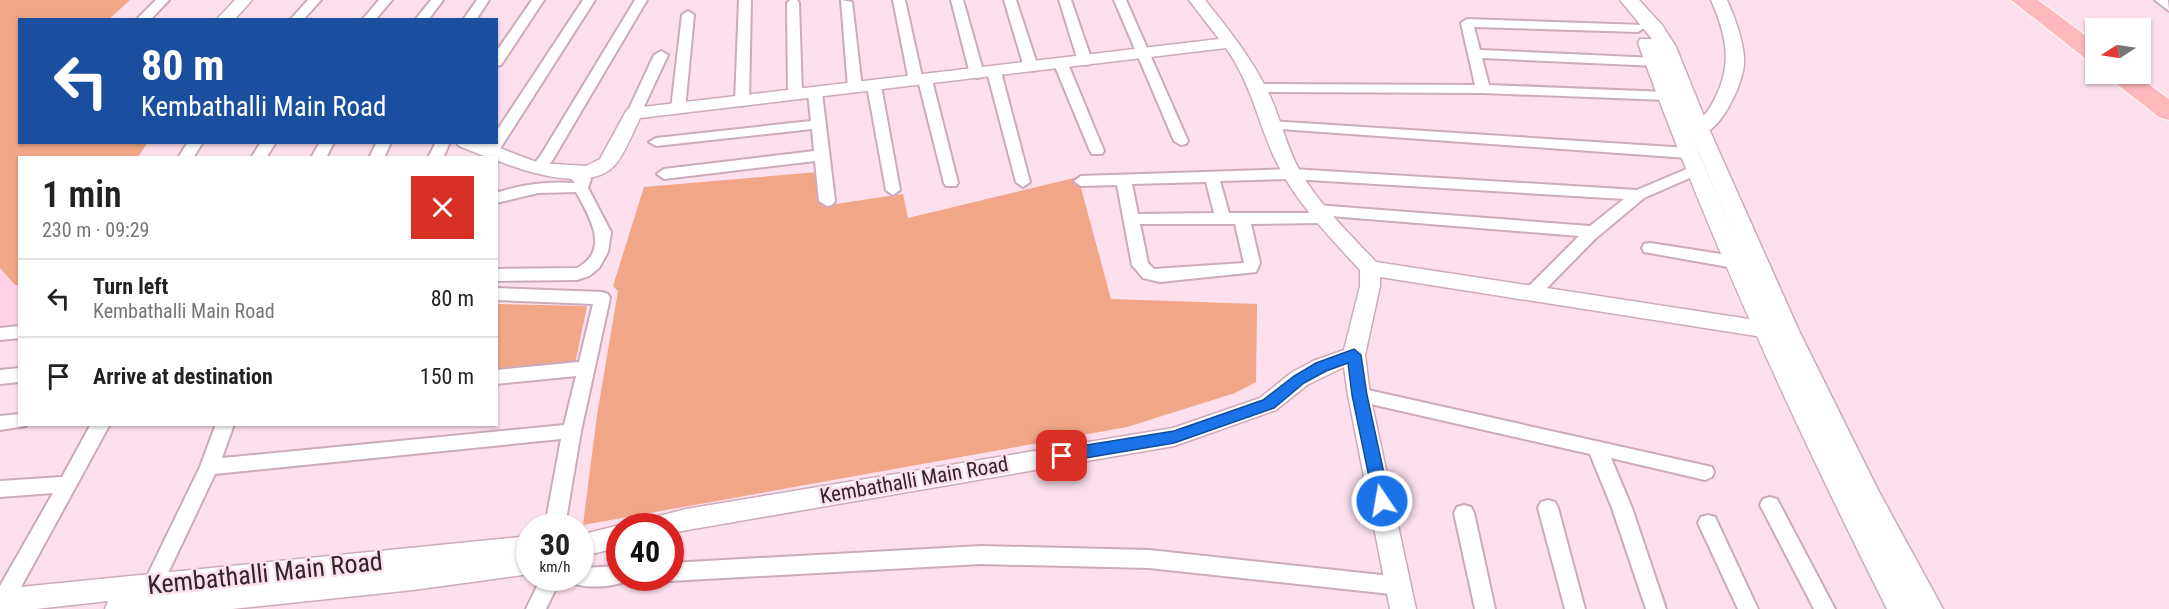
<!DOCTYPE html>
<html lang="en">
<head>
<meta charset="utf-8">
<style>
  body { margin:0; font-family:"Roboto Condensed",sans-serif; background:#f2f2f2; color:#222; height:100vh; display:flex; flex-direction:column; font-size:22px; white-space:nowrap }
  * { box-sizing:border-box; margin:0 }
  p { font-size:20px; color:#767676 }
  .icon { flex:none; width:33px; height:33px; fill:none; stroke:currentColor; stroke-width:2; stroke-linecap:round; stroke-linejoin:round }
  .map { position:relative; flex:1; overflow:hidden }
  .details { position:absolute; left:18px; top:156px; width:480px; height:270px; display:flex; flex-direction:column; background:#fff; border-radius:0px; box-shadow:0 2px 4px #0004 }
  .details>* { flex:none }
  .top-card { position:absolute; left:18px; top:18px; width:480px; height:126px; border-radius:0px; box-shadow:0 2px 4px #0004; background:#1a4fa0; color:#fff; overflow:hidden }
  .needle { width:39px; rotate:258deg }
  .tools { position:absolute; left:2085px; top:18px; display:grid; gap:12px }
  .tools a { display:grid; place-items:center; width:66px; height:66px; border-radius:0px; background:#fff; box-shadow:0 2px 4px #0004; font-size:30px }
  .speed { position:absolute; left:516px; top:513px; display:flex; gap:12px; font-size:30px; font-weight:700; text-align:center }
  .speed>* { display:grid; place-content:center; width:78px; height:78px; border-radius:50%; background:#fff; box-shadow:0 2px 4px #0004; line-height:1 }
  .speed small { font-size:15px; font-weight:400 }
  .speed .limit { border:9px solid #d22; background:#fff; color:#111 }
  .pin { position:absolute; display:grid; place-items:center; width:51px; height:51px; color:#fff; margin:-26px; border-radius:12px; box-shadow:0 3px 9px #0006 }
  .me { position:absolute; width:66px; margin:-33px; rotate:348deg; stroke-linejoin:round; filter:drop-shadow(0 0 4px #0008) }
  .turn { display:flex; align-items:center; gap:21px; height:126px; padding:0 24px; font-size:27px }
  .turn .icon { width:78px; height:78px; stroke-width:2.5 }
  .turn b { display:block; font-size:42px; line-height:51px }
  .round { display:grid; place-items:center; flex:none; width:63px; height:63px; border-radius:0px; background:#f2f2f2 }
  .headline { display:flex; align-items:center; justify-content:space-between; height:102px; padding:0 24px }
  h1 { font-size:36px; font-weight:600; line-height:45px }
  ul { padding:0; list-style:none }
  li { display:flex; align-items:center; gap:18px; height:78px; padding:0 24px; border-top:2px solid #e0e0e0 }
  li div { flex:1 }
  li b { display:block; font-size:22px }
  li em { font-style:normal }
  .map>svg:first-child { display:block }
  .built { fill:#fed1e7 }
  .green { fill:#f1a687 }
  .lines { fill:none; stroke-linecap:round; stroke-linejoin:round }
  .minor-casing { stroke:#cdaabb; stroke-width:4 }
  .tertiary-casing { stroke:#cdaabb; stroke-width:3 }
  .secondary-casing { stroke:#cdaabb; stroke-width:3 }
  .motorway-casing { stroke:#fff; stroke-width:2 }
  .minor { fill:#fff; fill-rule:evenodd }
  .tertiary { fill:#fff; fill-rule:evenodd }
  .secondary { fill:#fff; fill-rule:evenodd }
  .motorway { fill:#ffb9bd; fill-rule:evenodd }
  .route { fill:#1a73e8; stroke:#114b97; stroke-width:1.5 }
  .labels { text-anchor:middle; stroke-width:5; stroke-linejoin:round; paint-order:stroke }
  .street-label { font-size:21px; fill:#33252c; stroke:#fddfed }
  .near-street-label { font-size:26px; fill:#33252c; stroke:#fddfed }
</style>
</head>
<body>
<div class="map">
<svg width="2169" height="609" viewBox="0 0 2169 609">
  <rect width="100%" height="100%" fill="#fddfed"/>
  <polygon class="built" points="0,268 15,284 20,285 19,325 0,326"/>
  <g class="green">
    <polygon points="0,0 130,0 109,19 20,20 20,142 147,143 138,157 20,158 19,285 15,285 0,268"/>
    <polygon points="818,172 822,206 903,194 908,218 1078,177 1111,299 1257,304 1256,382 1235,393 1127,427 583,525 597,415 618,291 613,286 644,187"/>
    <polygon points="497,304 587,306 575,364 497,372"/>
  </g>
  <g class="lines">
    <defs>
      <g id="minor">
        <polygon points="156,0 169,0 150,20 136,20"/>
        <polygon points="308,0 321,0 303,20 290,20"/>
        <polygon points="379,0 392,0 375,20 362,20"/>
        <polygon points="431,0 443,0 428,20 415,20"/>
        <polygon points="477,0 489,0 476,20 463,20"/>
        <polygon points="532,0 544,0 501,65 496,66 496,52"/>
        <polygon points="583,0 595,0 496,155 486,155 484,152 490,142 496,142 496,132"/>
        <polygon points="635,0 647,0 552,161 542,172 532,172 530,169 541,155"/>
        <polygon points="739,0 751,0 749,102 742,106 735,102"/>
        <polygon points="790,0 797,0 799,3 802,95 795,99 788,95 787,3"/>
        <polygon points="841,0 852,2 862,88 855,92 848,88"/>
        <polygon points="893,0 905,0 922,77 930,77 932,80 958,183 956,186 946,186 944,183 919,84 911,84 909,81"/>
        <polygon points="951,0 963,0 984,74 982,77 977,78 970,74"/>
        <polygon points="1004,0 1016,0 1038,67 1036,70 1031,71 1024,67"/>
        <polygon points="1059,0 1071,0 1092,61 1090,64 1085,65 1078,61"/>
        <polygon points="1114,0 1126,0 1188,141 1186,144 1181,145 1174,141"/>
        <polygon points="2155,0 2168,0 2169,11"/>
        <polygon points="688,11 694,15 685,109 678,113 671,109 682,15"/>
        <polygon points="1467,19 1643,25 1644,28 1638,32 1474,27 1480,50 1657,58 1664,62 1657,66 1482,58 1489,85 1667,92 1674,96 1667,100 1483,93 1258,92 1251,88 1258,84 1475,85 1461,23"/>
        <polygon points="661,51 668,55 641,113 634,117 629,116 627,113 654,55"/>
        <polygon points="1061,60 1068,64 1104,151 1102,154 1092,154 1090,151 1054,64"/>
        <polygon points="994,68 1001,72 1030,182 1023,187 1016,182 987,72"/>
        <polygon points="874,82 881,86 900,190 893,195 886,190 867,86"/>
        <polygon points="815,89 822,93 835,201 832,205 827,206 819,201 815,161 664,179 657,174 664,169 814,151 812,129 656,146 649,142 656,138 811,121 808,93"/>
        <polygon points="1270,121 1688,148 1695,153 1688,158 1265,128 1263,125 1265,122"/>
        <polygon points="188,142 203,142 193,158 178,158"/>
        <polygon points="261,142 276,142 266,158 251,158"/>
        <polygon points="320,142 334,142 326,158 311,158"/>
        <polygon points="377,142 391,142 384,158 369,158"/>
        <polygon points="436,142 450,142 443,158 428,158"/>
        <path d="M1696 165 1703 170 1701 173 1644 198 1595 239 1538 297H1526L1524 293 1526 289 1579 236 1330 216 1328 222 1323 223 1251 224 1260 263 1256 272 1160 282 1143 278 1132 265 1117 185 1081 186 1074 181 1081 176 1292 169 1637 190ZM1292 179 1624 199 1590 226 1316 205 1311 206 1308 210 1310 213H1229L1220 181ZM1206 182 1214 213 1138 214 1132 184ZM1140 224H1235L1244 263 1154 269 1148 263Z"/>
        <path d="M573 168 589 176 591 179 588 188 611 232 608 252 599 268 589 276 577 280 496 281V269L577 268C611 250 589 216 576 192L538 193 496 203V193C522 184 548 181 575 183L566 173Z"/>
        <polygon points="1650,243 1734,256 1740,258 1742,262 1740,266 1734,268 1644,252 1642,248 1644,244"/>
        <polygon points="496,288 602,292 608,294 610,298 581,431 565,526 545,526 561,439 215,474 151,609 131,609 200,467 216,424 234,424 222,458 564,425 576,376 496,384 496,370 579,362 593,304 496,300"/>
        <polygon points="20,326 20,338 0,340 0,328"/>
        <polygon points="20,368 20,382 0,384 0,370"/>
        <polygon points="1359,388 1712,467 1714,472 1712,477 1705,480 1611,458 1632,508 1666,609 1646,609 1612,508 1590,454 1353,400 1350,395 1353,390"/>
        <polygon points="20,414 20,424 26,426 0,430 0,416"/>
        <polygon points="91,424 110,424 9,609 0,609 0,586 53,493 0,497 0,481 62,477"/>
        <polygon points="1770,497 1777,499 1835,609 1814,609 1760,505 1763,499"/>
        <polygon points="1548,500 1555,502 1558,508 1585,609 1565,609 1538,508 1541,502"/>
        <polygon points="1464,505 1471,507 1474,513 1495,609 1475,609 1454,513 1457,507"/>
        <polygon points="1708,515 1715,517 1758,609 1738,609 1698,523 1701,517"/>
        <polygon points="981,546 1149,550 1400,577 1407,580 1410,586 1407,592 1400,595 1149,568 981,564 670,581 663,578 670,578 670,563"/>
        <path d="M620 566V578H629L627 581C613 587 587 589 573 583L570 578H580V568Z"/>
        <polygon points="541,578 561,578 546,609 526,609"/>
      </g>
      <g id="tertiary">
        <polygon points="235,0 252,0 234,20 216,20"/>
        <path d="M1189 0H1205C1229 30 1253 60 1269 94 1281 119 1286 147 1300 171 1319 205 1349 233 1376 262L1782 324 1790 326 1793 332 1790 338 1782 340 1380 277V286L1365 355 1370 395 1416 609H1390L1348 395 1344 367 1307 385 1276 410 1174 446 670 533V526H644L647 519 686 509 1173 428 1260 398 1291 373 1313 361 1344 350 1360 286V270C1329 236 1296 203 1276 161 1257 121 1253 87 1226 48L640 118C634 130 623 158 613 167 587 192 526 172 496 160V158H489L459 146 456 142H484L539 163 586 166 600 159 625 113 628 109 634 108 1219 39Z"/>
        <path d="M1711 0H1727C1735 18 1743 39 1744 58 1746 78 1725 122 1707 132 1698 137 1684 134 1675 132L1672 128 1675 124 1695 123C1706 116 1712 105 1717 94 1733 60 1725 33 1711 0Z"/>
        <polygon points="620,525 623,526 620,526 620,547 580,557 580,535"/>
        <polygon points="530,536 530,574 413,590 232,609 105,609 108,601 36,609 0,609 0,589"/>
      </g>
      <path id="secondary" d="M1620 0H1639L1662 25 1676 47 1709 129 1800 333 1878 490 1943 609H1887C1794 424 1708 237 1638 43L1640 39H1652ZM1694 142 1735 237 1699 153Z"/>
      <g id="motorway">
        <polygon points="2011,0 2038,0 2096,43 2096,62 2087,60"/>
        <polygon points="2106,74 2135,74 2169,99 2169,120 2160,118 2110,79"/>
      </g>
    </defs>
    <use href="#minor" class="minor-casing"/>
    <use href="#tertiary" class="tertiary-casing"/>
    <use href="#secondary" class="secondary-casing"/>
    <use href="#motorway" class="motorway-casing"/>
    <use href="#minor" class="minor"/>
    <use href="#tertiary" class="tertiary"/>
    <use href="#secondary" class="secondary"/>
    <use href="#motorway" class="motorway"/>
  </g>
  <polygon class="route" points="1354,349 1361,355 1367,395 1390,501 1387,506 1382,508 1376,506 1374,501 1352,395 1348,363 1326,371 1304,383 1274,408 1174,443 1062,462 1057,460 1055,456 1057,451 1062,449 1174,431 1263,400 1294,376 1316,363"/>
  <g class="labels">
    <g class="street-label">
      <text transform="translate(914 480) rotate(-10)" y="7">Kembathalli Main Road</text>
    </g>
    <g class="near-street-label">
      <text transform="translate(265 573) rotate(-6)" y="9">Kembathalli Main Road</text>
    </g>
  </g>
</svg>
<div class="tools">
<a><svg class="needle" viewBox="-14 -14 28 28"><path d="M0-13l5 13h-10z" fill="#e53935"/><path d="M0 13l5-13h-10z" fill="#767676"/></svg></a>
</div>
<div class="speed"><div>30<small>km/h</small></div><div class="limit">40</div></div>
<div class="pin" style="left:1062px;top:456px;background:#d93025"><svg class="icon" aria-label="arrive" viewBox="0 0 24 24"><path d="M6 21V4h12l-3 4 3 4H6"/></svg></div>
<svg class="me" style="left:1382px;top:501px" viewBox="-20 -20 40 40"><circle r="17" fill="#1a73e8" stroke="#fff" stroke-width="3"/><path d="M0-11L8 9 0 5-8 9z" fill="#fff"/></svg>
<div class="top-card">
<div class="turn"><svg class="icon" aria-label="left" viewBox="0 0 24 24"><path d="M17 20v-9H6M10 6l-5 5 5 5"/></svg><div><b>80 m</b>Kembathalli Main Road</div></div>
</div>
<section class="details">
<div class="headline"><div><h1>1 min</h1><p>230 m · 09:29</p></div><a class="round" style="background:#d93025;color:#fff"><svg class="icon" aria-label="close" viewBox="0 0 24 24"><path d="M6 6l12 12M18 6L6 18"/></svg></a></div>
<ul>
<li><svg class="icon" aria-label="left" viewBox="0 0 24 24"><path d="M17 20v-9H6M10 6l-5 5 5 5"/></svg><div><b>Turn left</b><p>Kembathalli Main Road</p></div><em>80 m</em></li>
<li><svg class="icon" aria-label="arrive" viewBox="0 0 24 24"><path d="M6 21V4h12l-3 4 3 4H6"/></svg><div><b>Arrive at destination</b></div><em>150 m</em></li>
</ul>
</section>
</div>
</body>
</html>
